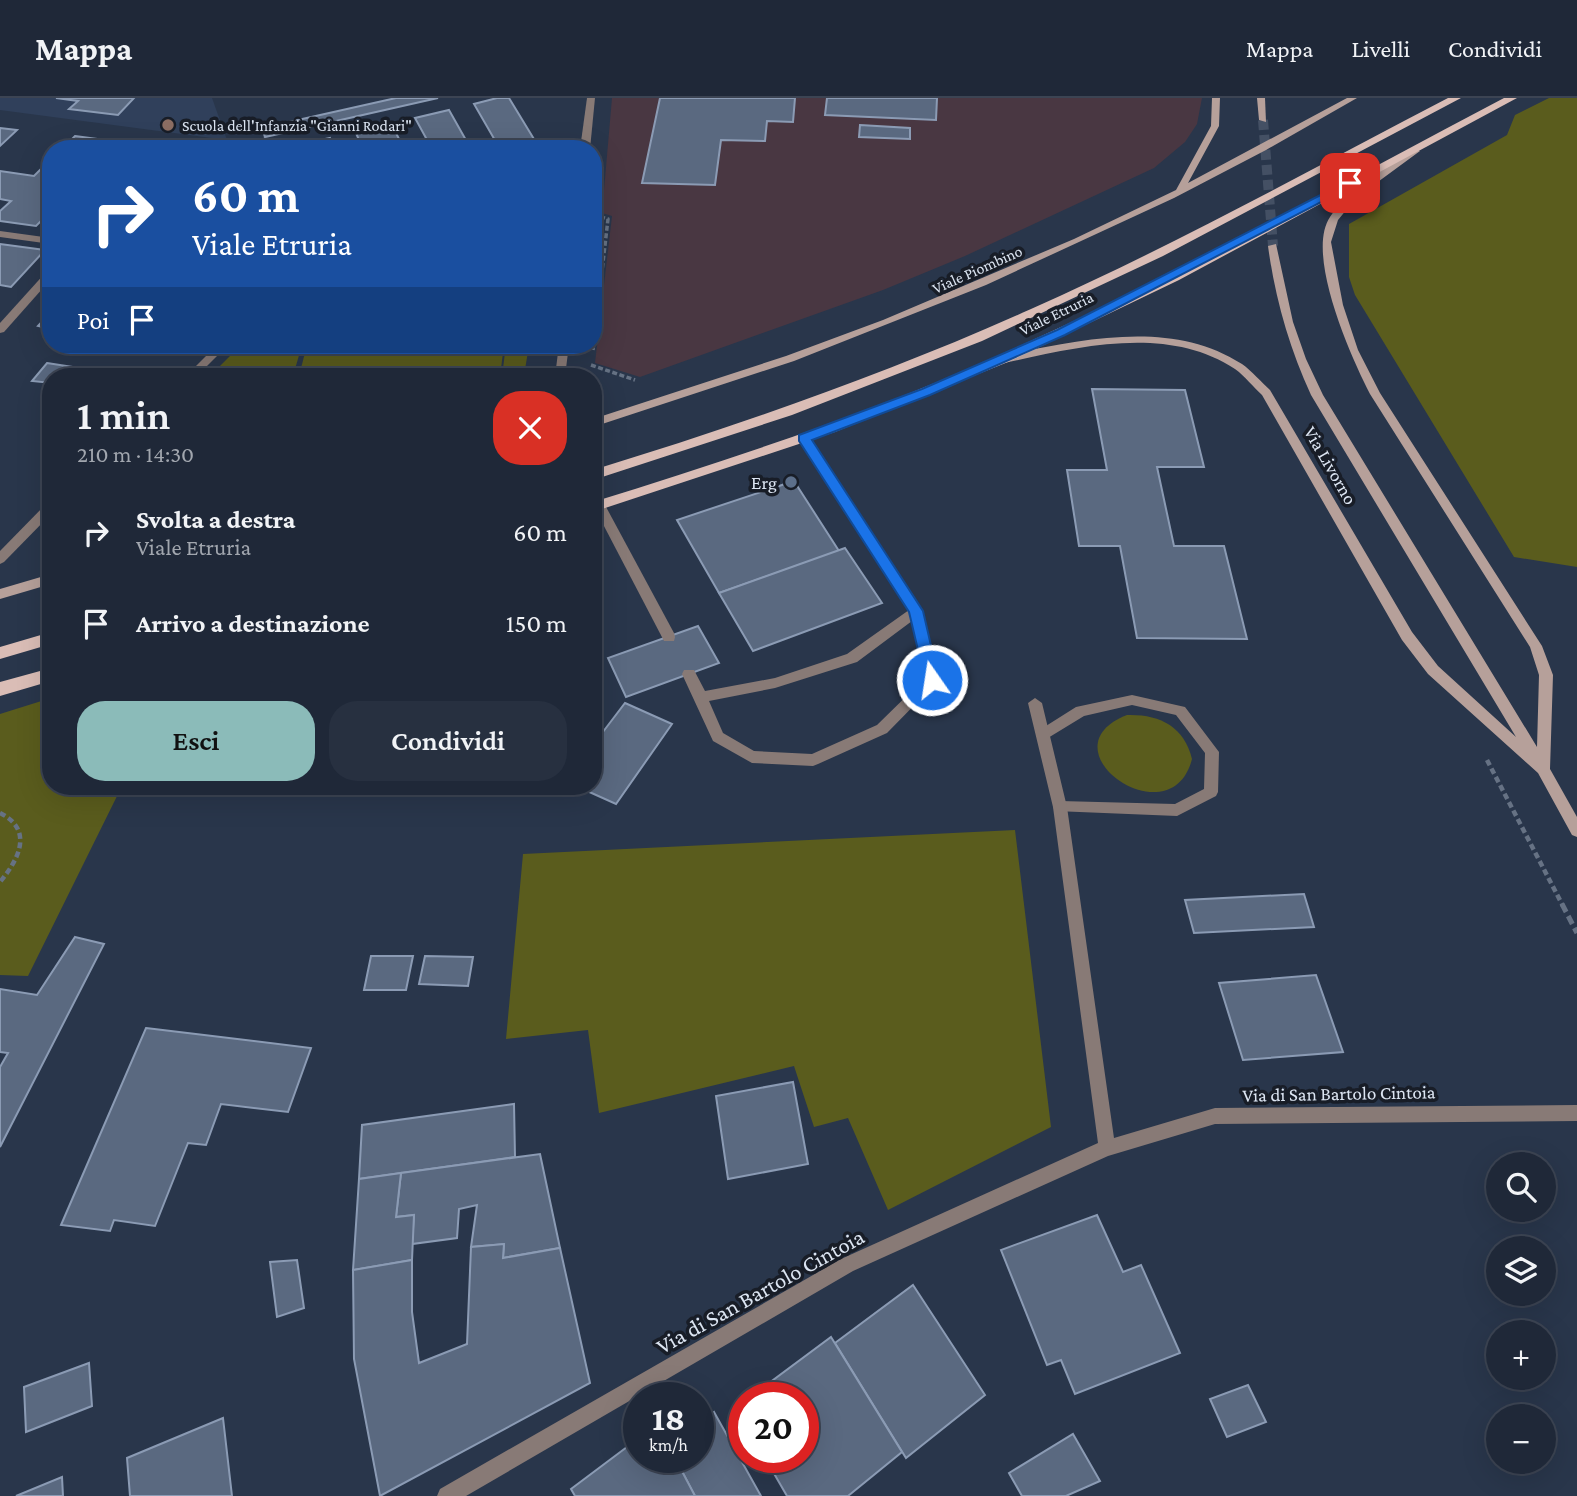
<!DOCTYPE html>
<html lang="it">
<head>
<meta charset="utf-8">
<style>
  body { margin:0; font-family:"Crimson Pro",serif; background:#273040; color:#f1f3f6; height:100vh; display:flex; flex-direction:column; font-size:26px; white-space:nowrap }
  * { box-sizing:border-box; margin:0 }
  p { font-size:23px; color:#a1a6ae }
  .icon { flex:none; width:38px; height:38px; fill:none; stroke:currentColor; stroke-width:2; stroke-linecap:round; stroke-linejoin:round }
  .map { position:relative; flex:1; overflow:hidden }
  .drawer { position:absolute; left:42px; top:270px; width:560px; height:427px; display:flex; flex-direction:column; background:#1f2838; border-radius:28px; box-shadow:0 7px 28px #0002,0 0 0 2px #3c4453 }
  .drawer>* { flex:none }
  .banner { position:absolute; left:42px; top:42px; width:560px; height:214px; border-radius:28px; box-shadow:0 7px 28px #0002,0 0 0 2px #3c4453; background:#1a4fa0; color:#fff; overflow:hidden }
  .fabs { position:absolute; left:1486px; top:1054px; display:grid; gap:14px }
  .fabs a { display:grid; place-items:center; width:70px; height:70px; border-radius:50%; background:#1f2838; box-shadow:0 7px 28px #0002,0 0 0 2px #3c4453; font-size:35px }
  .speed { position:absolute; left:623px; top:1284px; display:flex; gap:14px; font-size:35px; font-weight:700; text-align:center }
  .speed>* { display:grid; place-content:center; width:91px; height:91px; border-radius:50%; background:#1f2838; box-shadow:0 7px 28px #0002,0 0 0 2px #3c4453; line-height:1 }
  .speed small { font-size:18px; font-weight:400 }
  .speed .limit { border:10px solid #d22; background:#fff; color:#111 }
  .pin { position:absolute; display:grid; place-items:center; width:60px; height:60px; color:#fff; margin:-30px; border-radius:14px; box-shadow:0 4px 10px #0006 }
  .me { position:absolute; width:77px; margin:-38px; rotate:347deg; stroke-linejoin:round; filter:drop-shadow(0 0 5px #0008) }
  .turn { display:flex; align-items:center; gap:24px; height:147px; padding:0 35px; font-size:32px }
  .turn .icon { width:91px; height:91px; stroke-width:2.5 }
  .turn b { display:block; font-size:49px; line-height:60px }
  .then { display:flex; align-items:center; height:66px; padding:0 35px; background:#0003; gap:14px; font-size:26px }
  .round { display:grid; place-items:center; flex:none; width:74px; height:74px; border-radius:28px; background:#273040 }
  .headline { display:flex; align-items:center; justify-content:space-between; height:119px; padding:0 35px }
  h1 { font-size:42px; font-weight:600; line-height:52px }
  .action { display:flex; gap:14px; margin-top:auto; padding:14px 35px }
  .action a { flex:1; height:80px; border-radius:28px; background:#8bbbb9; color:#111; font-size:28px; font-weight:600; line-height:80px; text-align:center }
  .action a+a { background:#273040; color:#f1f3f6 }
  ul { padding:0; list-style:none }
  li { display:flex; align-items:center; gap:21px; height:91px; padding:0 35px }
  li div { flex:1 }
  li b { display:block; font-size:26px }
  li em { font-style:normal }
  header { display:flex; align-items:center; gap:42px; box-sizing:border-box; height:98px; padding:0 35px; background:#1f2838; border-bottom:2px solid #3c4453 }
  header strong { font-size:33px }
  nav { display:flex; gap:38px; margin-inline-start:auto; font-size:24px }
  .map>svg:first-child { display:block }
  .industrial { fill:#493742 }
  .built { fill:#30405b }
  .green { fill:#5a5c1d }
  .building { fill:#5a6980; stroke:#8b9bb4; stroke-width:2 }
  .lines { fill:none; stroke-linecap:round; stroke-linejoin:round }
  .secondary-tunnel { stroke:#445064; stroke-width:10; stroke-dasharray:10 5; stroke-linecap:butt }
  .path-far2 { stroke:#667284; stroke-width:3.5; stroke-dasharray:5 2.5; stroke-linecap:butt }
  .path-far1 { stroke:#667284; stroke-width:4.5; stroke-dasharray:6 3.5; stroke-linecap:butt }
  .path { stroke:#667284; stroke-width:5; stroke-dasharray:9 4.5; stroke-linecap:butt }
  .lane { fill:#887a76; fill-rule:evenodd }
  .street { fill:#887a76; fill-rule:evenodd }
  .secondary { fill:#b6a09a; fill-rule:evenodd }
  .primary { fill:#dabdb6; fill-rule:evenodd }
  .route { fill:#1a73e8; stroke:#114b97; stroke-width:2 }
  .education-dot { fill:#8d6e63; stroke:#181d27; stroke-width:2.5 }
  .service-dot { fill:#5c6f8a; stroke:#181d27; stroke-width:2.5 }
  .labels { text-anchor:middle; stroke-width:7; stroke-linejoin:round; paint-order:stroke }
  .far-poi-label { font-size:16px; fill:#dce5f2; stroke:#181d27; text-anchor:start }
  .far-street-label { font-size:16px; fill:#dce5f2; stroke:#181d27 }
  .street-label { font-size:19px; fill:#dce5f2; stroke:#181d27 }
  .poi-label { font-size:19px; fill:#dce5f2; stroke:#181d27; text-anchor:end }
  .near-street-label { font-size:23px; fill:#dce5f2; stroke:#181d27 }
</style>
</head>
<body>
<header>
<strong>Mappa</strong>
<nav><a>Mappa</a><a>Livelli</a><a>Condividi</a></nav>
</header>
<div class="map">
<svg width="1577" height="1398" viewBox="0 0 1577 1398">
  <rect width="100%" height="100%" fill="#29364b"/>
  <polygon class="industrial" points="612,0 1202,0 1197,26 1185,44 1154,70 965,158 883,192 640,279 595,265 612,118 602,115"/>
  <polygon class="built" points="0,0 212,0 227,42 0,12"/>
  <g class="green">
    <polygon points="1549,0 1577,0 1577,469 1514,459 1355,197 1349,179 1349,126 1507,37 1515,17"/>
    <polygon points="241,247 302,247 293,278 210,278"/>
    <polygon points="307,247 504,247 500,278 299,278"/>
    <polygon points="506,247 529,247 524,278 502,278"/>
    <polygon points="51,600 51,688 122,688 28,878 0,877 0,616"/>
    <path d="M1127 617C1159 616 1184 628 1192 661 1171 743 1040 651 1127 617Z"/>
    <polygon points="1015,732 1051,1029 888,1112 848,1020 814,1029 794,968 599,1015 588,932 506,941 523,756"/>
  </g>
  <g class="building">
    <polygon points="56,0 134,0 118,17 69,11 78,3"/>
    <polygon points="396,0 438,0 265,39 262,30"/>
    <polygon points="497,0 509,0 540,51 500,51 474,6"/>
    <polygon points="660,0 795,0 793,24 767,23 765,43 721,42 715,87 642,85"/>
    <polygon points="827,0 937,0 936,22 825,17"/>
    <polygon points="449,12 471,51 432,51 415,20"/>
    <polygon points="391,25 404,51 363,51 355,33"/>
    <polygon points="860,27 910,30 910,41 859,39"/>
    <polygon points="0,30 17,32 0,48"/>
    <polygon points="75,38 120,44 114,51 62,51"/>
    <polygon points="330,40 335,51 296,51 294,48"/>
    <polygon points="263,41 266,51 248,51 246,45"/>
    <polygon points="51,61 51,113 36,128 0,123 0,113 11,103 0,101 0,73 34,78"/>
    <polygon points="0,146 45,152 11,189 0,187"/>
    <polygon points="51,214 51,231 38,228"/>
    <polygon points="47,265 92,272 87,278 51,278 51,285 32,283"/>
    <polygon points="133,269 170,276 125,278"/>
    <polygon points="1092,291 1185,292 1204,369 1157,369 1174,448 1224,448 1247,541 1137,540 1120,448 1079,448 1067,372 1107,372"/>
    <polygon points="794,383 839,453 719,495 677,422"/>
    <polygon points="845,450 882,505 753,553 719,495"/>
    <polygon points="698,528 719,565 626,599 608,560"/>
    <polygon points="625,605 672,626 616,706 576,688 593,688 593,647"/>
    <polygon points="1304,796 1314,829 1194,835 1185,802"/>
    <polygon points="75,839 104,846 0,1049 0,969 8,955 0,954 0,891 37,897"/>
    <polygon points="371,858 413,858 406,892 364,892"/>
    <polygon points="425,858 473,859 468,888 419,886"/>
    <polygon points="1316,877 1343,954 1243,962 1219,885"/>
    <polygon points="146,930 311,950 288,1014 221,1006 206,1047 188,1045 155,1128 114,1122 110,1133 61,1127"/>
    <polygon points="793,984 808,1066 728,1081 716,998"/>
    <polygon points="514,1006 515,1059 359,1081 362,1027"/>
    <polygon points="540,1056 560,1150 503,1160 504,1146 471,1149 477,1107 459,1111 457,1140 412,1146 414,1117 396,1119 401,1075"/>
    <polygon points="401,1075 396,1119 414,1117 412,1162 353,1172 359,1081"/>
    <polygon points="1097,1117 1123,1174 1141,1167 1180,1255 1075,1296 1061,1262 1047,1267 1001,1152"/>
    <polygon points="504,1146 503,1160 560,1150 590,1285 380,1398 354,1261 353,1172 412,1162 412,1214 419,1265 467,1246 471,1149"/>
    <polygon points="297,1162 304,1210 277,1219 270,1164"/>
    <polygon points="913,1187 985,1297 906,1360 835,1245"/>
    <polygon points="831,1239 902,1354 848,1398 787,1398 765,1360 803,1360 803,1300 749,1300"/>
    <polygon points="89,1265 92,1308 26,1334 24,1289"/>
    <polygon points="1248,1287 1266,1324 1227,1339 1210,1301"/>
    <polygon points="714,1314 761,1398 695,1398 675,1360 698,1360 698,1325"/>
    <polygon points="223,1320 232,1398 130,1398 127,1360"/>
    <polygon points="1073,1336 1100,1383 1066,1398 1022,1398 1009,1375"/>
    <polygon points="639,1340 639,1360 675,1360 695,1398 575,1398 571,1391"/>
    <polygon points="62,1379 63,1398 16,1398"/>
  </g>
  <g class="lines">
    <polyline class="secondary-tunnel" points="1263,22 1273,148"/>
    <g class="path-far2">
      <polyline points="593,252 608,121 598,118 602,69"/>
      <polyline points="591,267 635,282"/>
    </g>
    <g class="path-far1">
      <polyline points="1487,662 1563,808"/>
      <path d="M0 715C34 732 19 761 0 784"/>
    </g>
    <polyline class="path" points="1562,806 1577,835"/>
    <g class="lane">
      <path d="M804 336 808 337 922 513 939 582 887 635 818 666 813 668 752 665 713 643 682 576 684 572H694L705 593 775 580 847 556 909 512 798 340ZM912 523 925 580 877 627 812 656 754 653 723 635 709 603 775 590 857 564Z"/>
      <polygon points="599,403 605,407 674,535 675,539 674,543 664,543 593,407"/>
      <polygon points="1132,597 1185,609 1219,654 1218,694 1216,698 1177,718 1055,713 1053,709 1055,705 1060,703 1175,706 1204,691 1205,655 1176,617 1132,607 1084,618 1043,643 1038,641 1036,637 1038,633 1076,609"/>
    </g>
    <g class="street">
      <polygon points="587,0 595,0 590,51 580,51"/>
      <polygon points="0,133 51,140 51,146 0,139"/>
      <polygon points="51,172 51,181 4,234 0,235 0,225 47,173"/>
      <polygon points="217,247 228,247 197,278 186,278"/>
      <polygon points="559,247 569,247 565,278 555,278"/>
      <polygon points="51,404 51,416 4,464 0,466 0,453 47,405"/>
      <polygon points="1035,600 1042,605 1067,709 1114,1040 1215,1010 1577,1007 1577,1023 1215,1026 1108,1058 853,1173 466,1398 437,1398 440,1391 841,1161 1098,1045 1053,709 1028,605"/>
    </g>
    <g class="secondary">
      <polygon points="1212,0 1220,0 1219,28 1188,85 1347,0 1357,0 1266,52 1174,100 986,187 794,263 593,329 593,321 786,258 883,222 1074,141 1176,92 1211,28"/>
      <polygon points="1257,0 1265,0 1266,24 1259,22"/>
      <path d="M1412 51 1420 53 1356 100 1338 122 1331 144 1343 207 1358 252 1380 295 1542 548 1553 577 1550 671 1577 719V739L1572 737 1538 675 1428 576 1402 542 1262 297C1253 289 1245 278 1235 271 1167 226 1078 249 1004 265L999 261 1004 257C1081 242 1171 220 1242 266 1252 273 1261 284 1270 292L1412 534 1438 568 1516 639 1311 297C1289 249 1275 200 1268 148L1276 146 1293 224 1306 261 1323 297 1537 649 1539 577 1530 549 1370 296C1351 259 1305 156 1330 119 1349 90 1384 71 1412 51Z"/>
      <polygon points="51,476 51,486 0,501 0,491"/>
    </g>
    <g class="primary">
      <path d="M1448 0H1461L1163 158 982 243 792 317 593 382V372C742 326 889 275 1031 211 1173 148 1310 72 1448 0Z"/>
      <path d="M1504 0H1517L1179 182 1008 264 835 334 593 414V404C731 361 869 316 1000 257 1173 180 1337 88 1504 0Z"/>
      <polygon points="51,534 51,546 0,561 0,549"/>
      <polygon points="51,570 51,583 0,598 0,584"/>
    </g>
  </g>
  <polygon class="route" points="1350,82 1355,85 1354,87 1065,237 930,297 812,342 923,513 939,582 937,586 926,586 909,514 799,343 799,337 922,291 1057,232"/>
  <circle class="education-dot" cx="168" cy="27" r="7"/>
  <circle class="service-dot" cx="791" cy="384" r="7"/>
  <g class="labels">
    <g class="far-poi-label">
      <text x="182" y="33">Scuola dell'Infanzia "Gianni Rodari"</text>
    </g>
    <g class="far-street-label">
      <text transform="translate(977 171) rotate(-24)" y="6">Viale Piombino</text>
      <text transform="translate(1056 215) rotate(-26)" y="6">Viale Etruria</text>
    </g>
    <g class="street-label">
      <text transform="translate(1331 367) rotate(60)" y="7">Via Livorno</text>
      <text transform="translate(1339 995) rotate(-1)" y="7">Via di San Bartolo Cintoia</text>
    </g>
    <g class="poi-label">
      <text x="777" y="391">Erg</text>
    </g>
    <g class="near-street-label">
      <text transform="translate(760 1193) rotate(-29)" y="8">Via di San Bartolo Cintoia</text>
    </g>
  </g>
</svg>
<div class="fabs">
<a><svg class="icon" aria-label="search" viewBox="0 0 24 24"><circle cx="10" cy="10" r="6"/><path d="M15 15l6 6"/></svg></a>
<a><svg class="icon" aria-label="layers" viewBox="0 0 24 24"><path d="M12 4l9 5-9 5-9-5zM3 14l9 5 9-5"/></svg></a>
<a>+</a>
<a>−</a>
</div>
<div class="speed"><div>18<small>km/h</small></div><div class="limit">20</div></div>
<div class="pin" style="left:1350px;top:85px;background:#d93025"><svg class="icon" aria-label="arrive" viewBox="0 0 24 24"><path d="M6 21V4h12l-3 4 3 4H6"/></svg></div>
<svg class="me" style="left:932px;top:582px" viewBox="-20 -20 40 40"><circle r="17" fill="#1a73e8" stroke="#fff" stroke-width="3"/><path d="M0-11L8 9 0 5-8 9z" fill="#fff"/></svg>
<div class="banner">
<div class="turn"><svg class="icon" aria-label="right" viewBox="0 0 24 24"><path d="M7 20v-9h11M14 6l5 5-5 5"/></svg><div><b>60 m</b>Viale Etruria</div></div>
<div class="then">Poi<svg class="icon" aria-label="arrive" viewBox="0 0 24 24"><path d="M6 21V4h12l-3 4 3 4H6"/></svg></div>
</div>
<section class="drawer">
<div class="headline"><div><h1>1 min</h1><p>210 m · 14:30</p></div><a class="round" style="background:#d93025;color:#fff"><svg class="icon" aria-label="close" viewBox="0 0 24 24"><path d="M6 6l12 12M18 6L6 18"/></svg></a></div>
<ul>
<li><svg class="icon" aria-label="right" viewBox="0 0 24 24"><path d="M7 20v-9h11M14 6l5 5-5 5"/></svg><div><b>Svolta a destra</b><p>Viale Etruria</p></div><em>60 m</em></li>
<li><svg class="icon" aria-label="arrive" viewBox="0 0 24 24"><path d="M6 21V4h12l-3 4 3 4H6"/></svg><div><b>Arrivo a destinazione</b></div><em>150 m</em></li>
</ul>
<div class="action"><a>Esci</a><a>Condividi</a></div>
</section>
</div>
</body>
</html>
